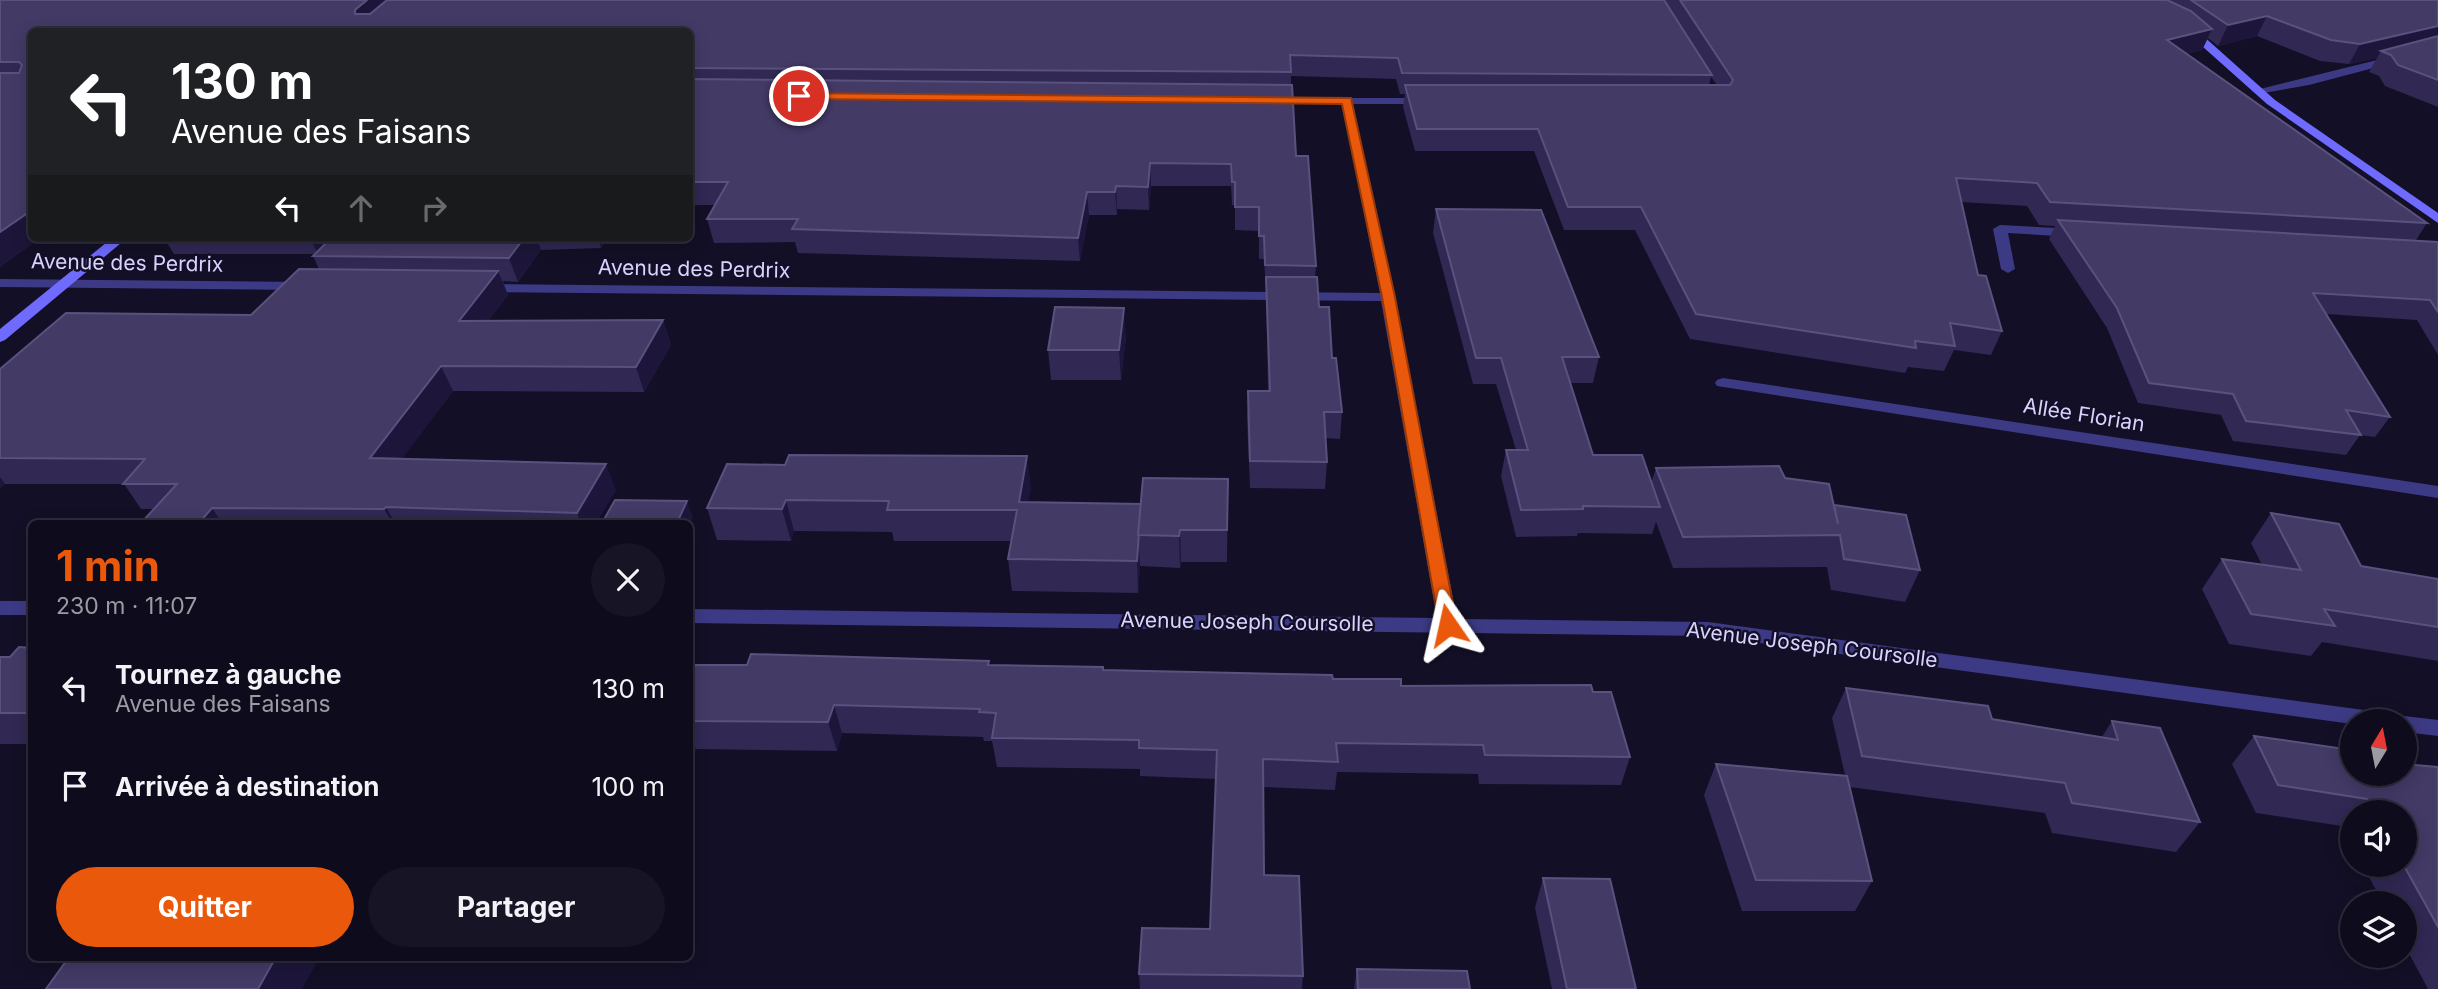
<!DOCTYPE html>
<html lang="fr">
<head>
<meta charset="utf-8">
<style>
  body { margin:0; font-family:Inter,sans-serif; background:#171425; color:#f1f3f6; height:100vh; display:flex; flex-direction:column; font-size:26px; white-space:nowrap }
  * { box-sizing:border-box; margin:0 }
  p { font-size:23px; color:#9b9ba3 }
  .icon { flex:none; width:38px; height:38px; fill:none; stroke:currentColor; stroke-width:2; stroke-linecap:round; stroke-linejoin:round }
  .map { position:relative; flex:1; overflow:hidden }
  .side { position:absolute; left:28px; top:520px; width:665px; height:441px; display:flex; flex-direction:column; background:#0e0b1c; border-radius:10px; box-shadow:0 4px 18px #0003,0 0 0 2px #2e2b3b }
  .side>* { flex:none }
  .hud { position:absolute; left:28px; top:28px; width:665px; height:214px; border-radius:10px; box-shadow:0 4px 18px #0003,0 0 0 2px #2e2b3b; background:#202124; color:#fff; overflow:hidden }
  .needle { width:46px; rotate:10deg }
  .buttons { position:absolute; left:2340px; top:709px; display:grid; gap:14px }
  .buttons a { display:grid; place-items:center; width:77px; height:77px; border-radius:50%; background:#0e0b1c; box-shadow:0 4px 18px #0003,0 0 0 2px #2e2b3b; font-size:35px }
  .pin { position:absolute; display:grid; place-items:center; width:60px; height:60px; color:#fff; margin:-30px; border:4px solid #fff; border-radius:50%; box-shadow:0 2px 7px #0007 }
  .me { position:absolute; width:77px; margin:-38px; rotate:349deg; stroke-linejoin:round; filter:drop-shadow(0 0 5px #0008) }
  .turn { display:flex; align-items:center; gap:24px; height:147px; padding:0 28px; font-size:32px }
  .turn .icon { width:91px; height:91px; stroke-width:2.5 }
  .turn b { display:block; font-size:49px; line-height:60px }
  .lanes { display:flex; align-items:center; height:66px; padding:0 28px; background:#0003; justify-content:center; gap:35px; direction:ltr }
  .lanes .off { opacity:.35 }
  .round { display:grid; place-items:center; flex:none; width:74px; height:74px; border-radius:37px; background:#171425 }
  .overview { display:flex; align-items:center; justify-content:space-between; height:119px; padding:0 28px }
  h1 { font-size:42px; font-weight:700; line-height:52px; color:#ea580c }
  .cta { display:flex; gap:14px; margin-top:auto; padding:14px 28px }
  .cta a { flex:1; height:80px; border-radius:42px; background:#ea580c; color:#fff; font-size:28px; font-weight:700; line-height:80px; text-align:center }
  .cta a+a { background:#171425; color:#f1f3f6 }
  ul { padding:0; list-style:none }
  li { display:flex; align-items:center; gap:21px; height:98px; padding:0 28px }
  li div { flex:1 }
  li b { display:block; font-size:26px }
  li em { font-style:normal }
  .map>svg:first-child { display:block }
  .lines { fill:none; stroke-linecap:round; stroke-linejoin:round }
  .street { fill:#3d3a85; fill-rule:evenodd }
  .secondary { fill:#6f6bff; fill-rule:evenodd }
  .wall { fill:#312854; fill-rule:evenodd }
  .shaded-wall { fill:#1d163a }
  .building { fill:#433a66; stroke:#5a527e; stroke-width:2 }
  .route { fill:#ea580c; stroke:#983908; stroke-width:2 }
  .labels { text-anchor:middle; stroke-width:5; stroke-linejoin:round; paint-order:stroke }
  .street-label { font-size:21px; fill:#d9d4ff; stroke:#130f26 }
</style>
</head>
<body>
<div class="map">
<svg width="2438" height="989" viewBox="0 0 2438 989">
  <rect width="100%" height="100%" fill="#130f26"/>
  <g class="lines">
    <g class="street">
      <polygon points="2438,45 2438,51 2309,85 2258,94 2252,91"/>
      <polygon points="1266,98 1428,98 1434,101 1428,104 1353,104 1395,297 1457,619 1708,622 2386,713 2393,715 2396,720 2404,716 2438,720 2438,736 2404,732 2404,721 2352,721 2352,724 1708,636 690,623 690,609 1437,618 1381,301 483,292 476,288 483,284 1380,293 1342,104 1270,103 1264,100"/>
      <polygon points="2000,225 2074,229 2081,233 2074,237 2008,233 2015,269 2008,273 2001,269 1993,229"/>
      <polygon points="0,279 304,282 311,286 304,290 0,287"/>
      <polygon points="1723,378 2438,486 2438,498 1717,386 1715,383 1717,380"/>
      <rect x="0" y="601" width="32" height="14"/>
    </g>
    <g class="secondary">
      <polygon points="2184,26 2192,26 2275,100 2438,213 2438,223 2267,104 2184,30"/>
      <polygon points="112,238 127,238 5,340 0,342 0,329"/>
    </g>
  </g>
  <g class="wall">
    <path d="M0 0H2438V107L2385 86 2379 76 2369 72 2377 58 2349 64 2320 61 2257 36 2218 46 2208 38 2202 50 2186 54 2427 223 2416 240 2438 242V355L2417 320 2326 314 2390 417 2375 437 2360 435 2346 455 2233 441 2221 415 2138 403 2107 328 2049 239 2055 226 2039 225 2027 206 1961 202 1978 275 2002 331 1991 355 1954 350 1944 371 1908 367 1905 373 1690 339 1635 230H1564L1534 151H1415L1403 107 1405 94H1400L1396 79 1291 76V85L1296 156 1316 266 1315 277 1319 307 1332 358 1342 412 1340 439 1325 438 1327 462 1325 489 1250 488 1247 418 1248 391H1268L1266 289 1264 259H1259V231L1235 230V205H1232L1231 186H1151L1149 210 1117 209V215H1089L1080 261 798 253 795 242 714 243 707 219 715 205H690V32H32L40 238 0 267ZM1711 77 1717 85H1709Z"/>
    <polygon points="1436,209 1599,357 1593,383 1570,383 1593,455 1651,483 1656,468 1785,478 1834,506 1920,570 1905,602 1831,590 1827,567 1673,568 1656,522 1652,534 1578,533 1577,536 1516,537 1501,476 1506,450 1516,450 1496,384 1473,384 1433,233"/>
    <polygon points="164,238 608,238 601,248 541,250 518,282 503,281 508,295 488,321 663,320 671,345 644,392 453,391 402,458 616,490 596,523 141,523 154,509 141,509 124,484 5,484 0,488 0,369 251,315 319,269 313,256 314,254 174,254"/>
    <polygon points="1126,337 1121,380 1051,380 1048,350"/>
    <polygon points="727,464 1031,487 1028,502 1141,504 1228,479 1227,562 1181,562 1180,568 1140,566 1138,593 1012,591 1008,559 1011,541 894,541 892,532 794,531 791,541 717,540 707,508"/>
    <polygon points="2271,513 2361,566 2438,579 2438,661 2322,642 2311,656 2229,644 2202,589 2222,559 2262,565 2251,543"/>
    <polygon points="32,648 32,744 0,744 0,657 10,657"/>
    <polygon points="690,665 990,665 1333,679 1401,686 1593,692 1630,757 1621,785 1479,784 1478,774 1337,772 1335,790 1264,787 1264,875 1303,976 1302,989 1140,989 1139,974 1210,929 1216,779 1140,776 1140,769 997,767 992,741 984,741 983,737 842,733 837,751 696,749 691,761 690,761"/>
    <polygon points="1846,688 1992,719 2102,737 2112,721 2200,822 2176,852 2052,833 2045,813 1850,787 1872,881 1855,911 1742,911 1704,795 1716,764 1845,775 1832,718"/>
    <polygon points="2254,736 2352,774 2438,767 2438,989 2428,989 2404,944 2404,903 2383,903 2362,864 2404,864 2404,812 2352,812 2352,845 2342,826 2256,813 2232,764"/>
    <polygon points="1543,878 1636,989 1552,989 1535,908"/>
    <polygon points="1357,969 1470,989 1354,989"/>
  </g>
  <g class="shaded-wall">
    <polygon points="367,0 398,0 363,30 355,14 355,10"/>
    <polygon points="2267,16 2257,36 2218,46 2228,25"/>
    <polygon points="2438,26 2438,43 2381,51 2377,58 2349,64 2360,44"/>
    <polygon points="2212,29 2202,50 2157,61 2167,40"/>
    <polygon points="1150,163 1151,186 1149,210 1148,187"/>
    <polygon points="1116,186 1117,209 1117,215 1115,192"/>
    <polygon points="1087,192 1089,215 1080,261 1078,238"/>
    <polygon points="32,210 32,238 40,238 0,267 0,232"/>
    <polygon points="310,238 335,238 318,254"/>
    <polygon points="524,238 537,238 541,250 518,282 509,258"/>
    <polygon points="598,238 608,238 601,248"/>
    <polygon points="498,271 508,295 470,346 459,321"/>
    <polygon points="1124,308 1126,337 1121,380 1119,350"/>
    <polygon points="663,320 671,345 644,392 636,367"/>
    <polygon points="441,366 453,391 384,483 370,458"/>
    <polygon points="1027,456 1031,487 1023,533 1019,502"/>
    <polygon points="606,464 616,490 596,523 581,523 577,513"/>
    <polygon points="0,477 5,484 0,488"/>
    <polygon points="786,500 794,531 791,541 782,509"/>
    <polygon points="687,501 693,517 690,525 690,523 677,523"/>
    <polygon points="386,507 395,523 392,523 384,509"/>
    <polygon points="212,508 222,523 199,523"/>
    <polygon points="1180,530 1181,562 1180,568 1179,536"/>
    <polygon points="1138,535 1140,566 1138,593 1137,561"/>
    <polygon points="834,705 842,733 837,751 828,722"/>
    <polygon points="690,733 696,749 691,761 690,756"/>
    <polygon points="276,957 310,957 316,964 302,989 258,989"/>
  </g>
  <g class="building">
    <polygon points="0,0 367,0 355,10 355,14 370,14 387,0 1664,0 1712,75 1402,73 1398,58 1290,55 1291,72 690,68 690,32 32,32 32,210 0,232 0,73 19,73 22,65 19,62 0,62"/>
    <polygon points="1680,0 2167,0 2191,11 2212,29 2167,40 2427,223 2050,202 2037,183 1956,178 1978,275 1986,276 2002,331 1950,323 1955,346 1915,341 1916,348 1696,314 1641,207 1568,207 1538,129 1417,129 1405,85 1730,85 1733,80"/>
    <polygon points="2191,0 2438,0 2438,26 2360,44 2331,40 2267,16 2228,25"/>
    <polygon points="2438,36 2438,80 2398,65 2391,55 2381,51"/>
    <polygon points="690,79 1292,85 1296,156 1308,156 1316,266 1265,265 1264,236 1259,236 1259,207 1235,207 1235,182 1232,182 1231,164 1150,163 1148,187 1116,186 1115,192 1087,192 1078,238 792,229 798,219 707,219 728,182 690,182"/>
    <polygon points="1436,209 1541,210 1599,357 1562,357 1593,455 1642,455 1660,507 1583,506 1583,509 1521,510 1506,450 1528,450 1501,358 1476,358"/>
    <polygon points="2058,220 2438,242 2438,312 2430,300 2313,293 2390,417 2346,410 2361,435 2246,421 2233,394 2149,383 2117,308"/>
    <polygon points="331,238 524,238 509,258 313,256"/>
    <polygon points="299,269 498,271 459,321 663,320 636,367 441,366 370,458 606,464 577,513 386,507 384,509 212,508 199,523 141,523 177,484 123,484 145,459 0,458 0,369 66,313 251,315"/>
    <polygon points="1266,277 1317,277 1319,307 1329,307 1332,358 1336,358 1342,412 1324,412 1327,462 1250,461 1248,391 1270,391"/>
    <polygon points="1055,307 1124,308 1119,350 1048,350"/>
    <polygon points="789,455 1027,456 1019,502 1141,504 1137,561 1008,559 1017,510 887,510 889,501 786,500 782,509 707,508 727,464 785,465"/>
    <polygon points="1779,466 1785,478 1829,484 1838,524 1834,505 1906,515 1920,570 1844,559 1840,535 1683,537 1656,468"/>
    <polygon points="1143,478 1228,479 1227,530 1180,530 1179,536 1138,535"/>
    <polygon points="615,500 687,501 677,523 602,523"/>
    <polygon points="2271,513 2339,524 2361,566 2438,579 2438,627 2324,609 2335,626 2251,614 2222,559 2301,570"/>
    <polygon points="19,647 32,648 32,713 0,713 0,657 10,657"/>
    <polygon points="751,654 989,661 988,665 1103,667 1103,670 1332,675 1333,679 1401,679 1401,686 1591,685 1593,692 1611,692 1630,757 1485,755 1483,745 1336,743 1338,762 1263,759 1264,875 1299,876 1303,976 1139,974 1142,928 1210,929 1217,750 1139,748 1139,740 992,738 996,713 979,712 980,709 834,705 828,722 690,721 690,665 747,665"/>
    <polygon points="1846,688 1988,706 1992,719 2118,740 2112,721 2160,728 2200,822 2072,803 2065,783 1862,756"/>
    <polygon points="2254,736 2352,750 2352,774 2404,774 2404,764 2438,767 2438,927 2403,864 2404,864 2404,812 2374,812 2367,799 2278,785"/>
    <polygon points="1716,764 1847,776 1872,881 1756,880"/>
    <polygon points="1543,878 1610,879 1636,989 1567,989"/>
    <polygon points="69,957 276,957 258,989 46,989"/>
    <polygon points="1357,969 1467,971 1470,989 1358,989"/>
  </g>
  <polygon class="route" points="795,93 1351,98 1395,297 1457,625 1454,629 1442,629 1439,625 1382,297 1342,104 799,99 795,98"/>
  <g class="labels">
    <g class="street-label">
      <text transform="translate(127 263) rotate(1)" y="7">Avenue des Perdrix</text>
      <text transform="translate(694 269) rotate(1)" y="7">Avenue des Perdrix</text>
      <text transform="translate(2084 415) rotate(9)" y="7">Allée Florian</text>
      <text transform="translate(1247 622) rotate(1)" y="7">Avenue Joseph Coursolle</text>
      <text transform="translate(1812 645) rotate(7)" y="7">Avenue Joseph Coursolle</text>
    </g>
  </g>
</svg>
<div class="buttons">
<a><svg class="needle" viewBox="-14 -14 28 28"><path d="M0-13l5 13h-10z" fill="#e53935"/><path d="M0 13l5-13h-10z" fill="#9b9ba3"/></svg></a>
<a><svg class="icon" aria-label="sound" viewBox="0 0 24 24"><path d="M4 9h4l5-4v14l-5-4H4zM17 9q2 3 0 6"/></svg></a>
<a><svg class="icon" aria-label="layers" viewBox="0 0 24 24"><path d="M12 4l9 5-9 5-9-5zM3 14l9 5 9-5"/></svg></a>
</div>
<div class="pin" style="left:799px;top:96px;background:#d93025"><svg class="icon" aria-label="arrive" viewBox="0 0 24 24"><path d="M6 21V4h12l-3 4 3 4H6"/></svg></div>
<svg class="me" style="left:1448px;top:625px" viewBox="-20 -20 40 40"><path d="M0-17L14 15 0 8-14 15z" fill="#ea580c" stroke="#fff" stroke-width="4"/></svg>
<div class="hud">
<div class="turn"><svg class="icon" aria-label="left" viewBox="0 0 24 24"><path d="M17 20v-9H6M10 6l-5 5 5 5"/></svg><div><b>130 m</b>Avenue des Faisans</div></div>
<div class="lanes"><svg class="icon" aria-label="left" viewBox="0 0 24 24"><path d="M17 20v-9H6M10 6l-5 5 5 5"/></svg><svg class="icon off" aria-label="ahead" viewBox="0 0 24 24"><path d="M12 20V5M6 11l6-6 6 6"/></svg><svg class="icon off" aria-label="right" viewBox="0 0 24 24"><path d="M7 20v-9h11M14 6l5 5-5 5"/></svg></div>
</div>
<section class="side">
<div class="overview"><div><h1>1 min</h1><p>230 m · 11:07</p></div><a class="round"><svg class="icon" aria-label="close" viewBox="0 0 24 24"><path d="M6 6l12 12M18 6L6 18"/></svg></a></div>
<ul>
<li><svg class="icon" aria-label="left" viewBox="0 0 24 24"><path d="M17 20v-9H6M10 6l-5 5 5 5"/></svg><div><b>Tournez à gauche</b><p>Avenue des Faisans</p></div><em>130 m</em></li>
<li><svg class="icon" aria-label="arrive" viewBox="0 0 24 24"><path d="M6 21V4h12l-3 4 3 4H6"/></svg><div><b>Arrivée à destination</b></div><em>100 m</em></li>
</ul>
<div class="cta"><a>Quitter</a><a>Partager</a></div>
</section>
</div>
</body>
</html>
